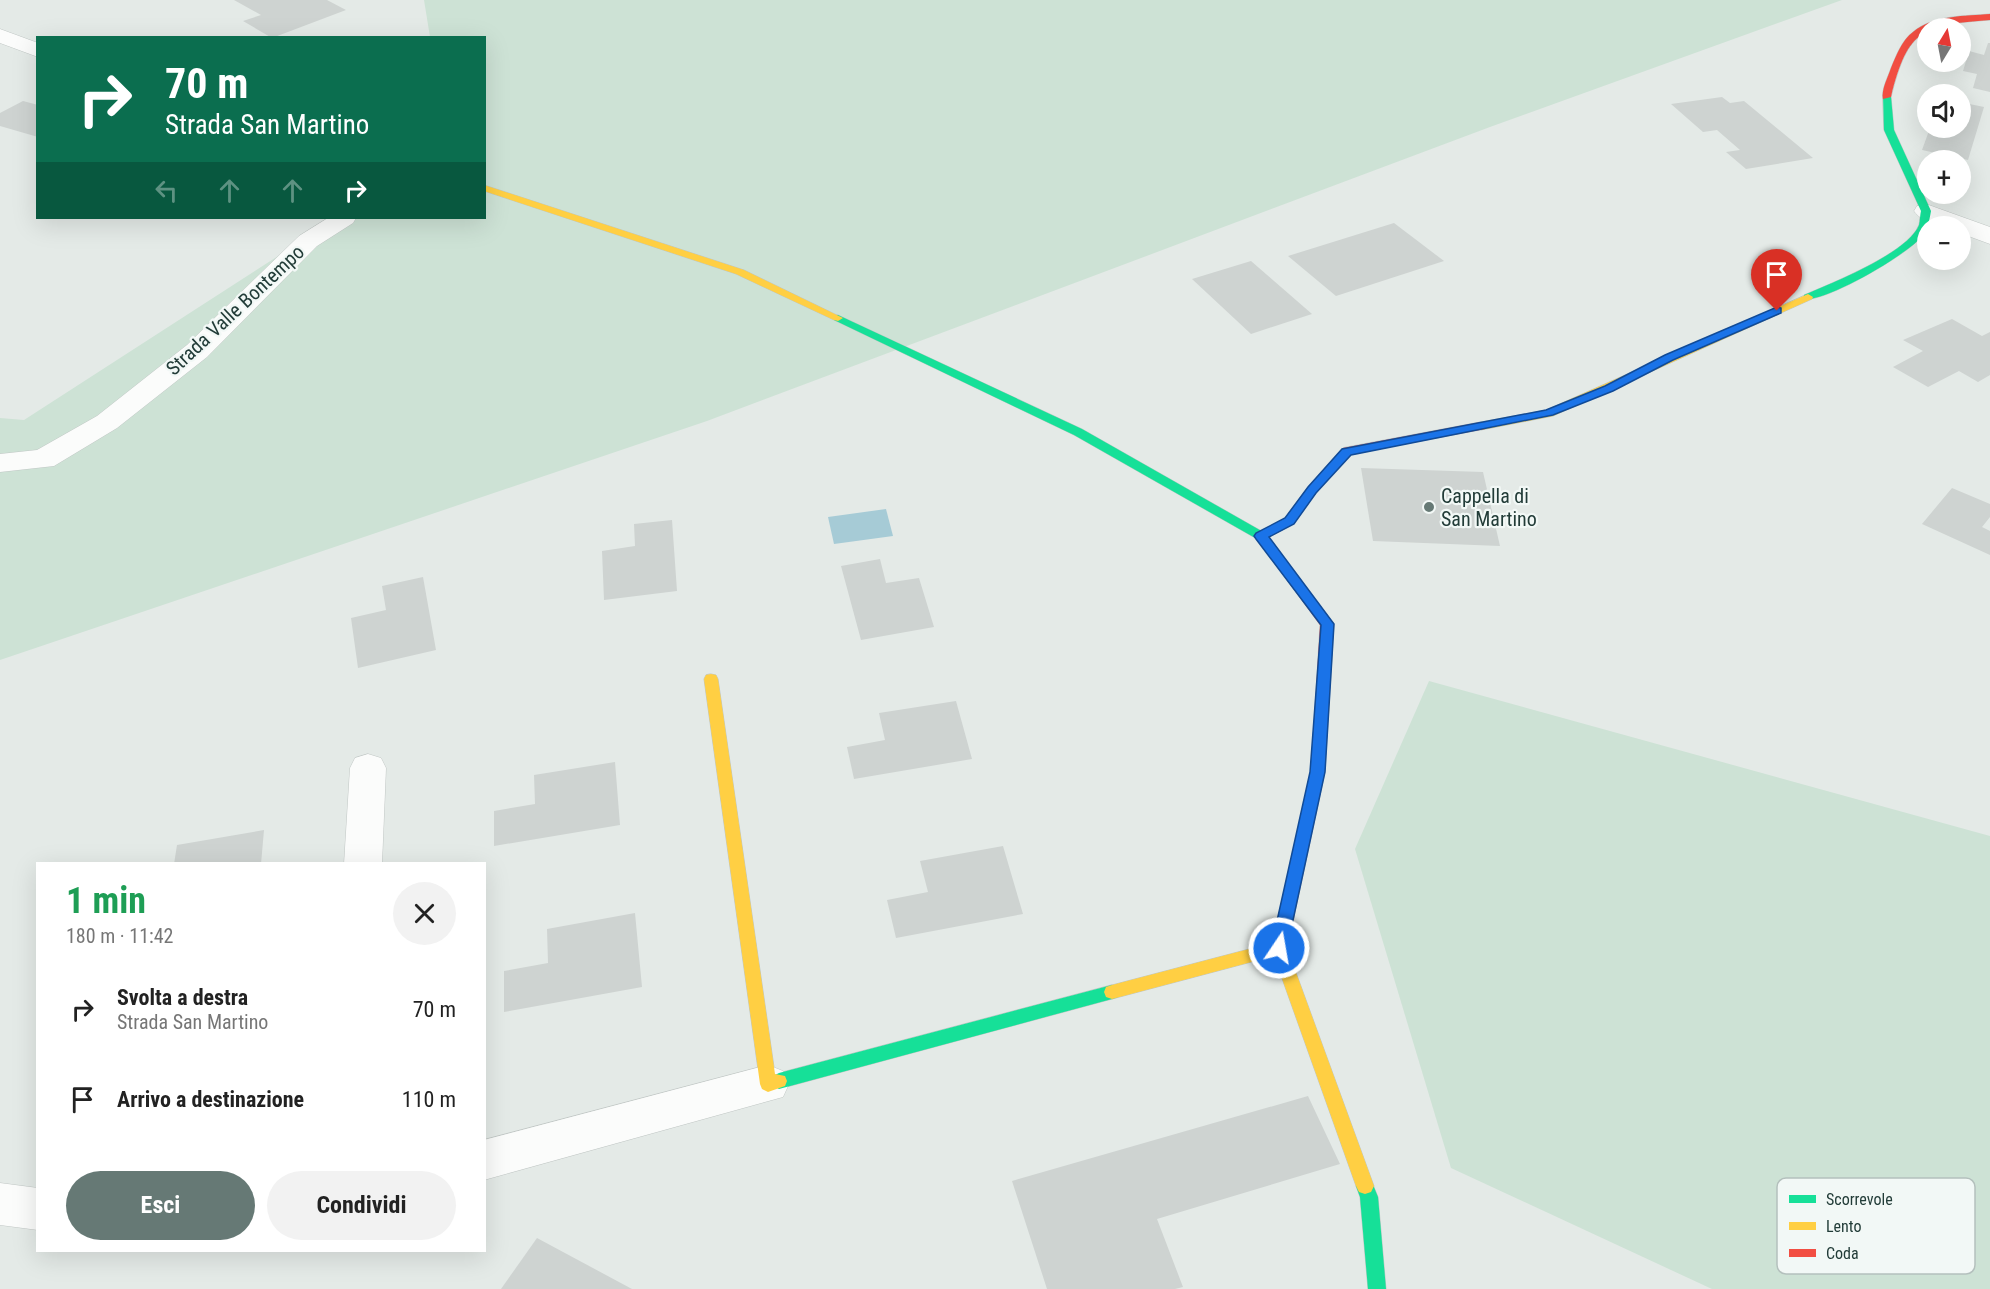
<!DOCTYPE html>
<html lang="it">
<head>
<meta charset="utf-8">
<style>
  body { margin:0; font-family:"Roboto Condensed",sans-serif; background:#f2f2f2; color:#222; height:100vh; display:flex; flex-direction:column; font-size:22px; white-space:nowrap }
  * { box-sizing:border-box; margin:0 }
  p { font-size:20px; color:#767676 }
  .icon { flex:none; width:33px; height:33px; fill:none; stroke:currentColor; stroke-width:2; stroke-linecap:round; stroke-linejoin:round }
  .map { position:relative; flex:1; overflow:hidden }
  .details { position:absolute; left:36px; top:862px; width:450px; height:390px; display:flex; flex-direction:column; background:#fff; border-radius:0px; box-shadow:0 6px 24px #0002 }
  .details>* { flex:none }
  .hud { position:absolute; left:36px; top:36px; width:450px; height:183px; border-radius:0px; box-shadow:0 6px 24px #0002; background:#0b6e4f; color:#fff; overflow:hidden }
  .needle { width:39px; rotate:10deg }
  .fabs { position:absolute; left:1917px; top:18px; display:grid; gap:12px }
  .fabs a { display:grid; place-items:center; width:54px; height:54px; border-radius:50%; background:#fff; box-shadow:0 6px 24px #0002; font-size:30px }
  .pin { position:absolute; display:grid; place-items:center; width:51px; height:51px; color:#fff; margin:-62px -26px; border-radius:50% 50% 50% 0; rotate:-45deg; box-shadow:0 0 6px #0007 }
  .pin .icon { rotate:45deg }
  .me { position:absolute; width:66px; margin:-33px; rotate:12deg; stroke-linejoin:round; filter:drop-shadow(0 0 4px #0008) }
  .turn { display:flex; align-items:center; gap:21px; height:126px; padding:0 30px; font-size:27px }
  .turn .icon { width:78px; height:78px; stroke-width:2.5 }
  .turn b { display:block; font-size:42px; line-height:51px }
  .lanes { display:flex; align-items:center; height:57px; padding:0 30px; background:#0003; justify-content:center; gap:30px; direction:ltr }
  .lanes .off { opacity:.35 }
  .round { display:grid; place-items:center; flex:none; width:63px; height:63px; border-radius:32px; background:#f2f2f2 }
  .overview { display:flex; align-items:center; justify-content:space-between; height:102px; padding:0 30px }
  h1 { font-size:36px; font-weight:700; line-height:45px; color:#1e9e55 }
  .button { display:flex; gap:12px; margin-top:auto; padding:12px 30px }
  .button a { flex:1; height:69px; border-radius:36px; background:#667975; color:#fff; font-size:24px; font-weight:700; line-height:69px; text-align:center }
  .button a+a { background:#f2f2f2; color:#222 }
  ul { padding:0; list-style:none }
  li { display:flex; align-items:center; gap:18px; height:90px; padding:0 30px }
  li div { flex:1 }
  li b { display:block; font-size:22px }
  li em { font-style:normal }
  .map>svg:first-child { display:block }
  .green { fill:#cde2d5 }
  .water { fill:#a6cbd6 }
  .building { fill:#ced3d1 }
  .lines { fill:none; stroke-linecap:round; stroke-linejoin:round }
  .street-casing { stroke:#c1c7c5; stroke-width:1 }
  .fast-casing { stroke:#bfc7c4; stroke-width:1 }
  .slow-casing { stroke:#bfc7c4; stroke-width:1 }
  .jam-casing { stroke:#bfc7c4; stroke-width:1 }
  .street { fill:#fbfcfb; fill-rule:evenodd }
  .fast { fill:#16e098; fill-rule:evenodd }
  .slow { fill:#ffcf43; fill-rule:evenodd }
  .jam { fill:#f24e42; fill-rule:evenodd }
  .route { fill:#1a73e8; stroke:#114b97; stroke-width:1.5 }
  .poi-dot { fill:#667975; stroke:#f2f8f6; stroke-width:2 }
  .labels { text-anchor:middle; stroke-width:4.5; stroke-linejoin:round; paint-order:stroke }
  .street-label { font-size:20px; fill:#223c38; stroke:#f2f8f6 }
  .poi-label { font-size:20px; fill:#223c38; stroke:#f2f8f6; text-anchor:start }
  .key { fill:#f2f8f6; stroke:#b4c0bd; stroke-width:1.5 }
  .key-label { font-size:16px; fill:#223c38 }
</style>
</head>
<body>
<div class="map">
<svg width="1990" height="1289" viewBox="0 0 1990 1289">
  <rect width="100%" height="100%" fill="#e4eae7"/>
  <g class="green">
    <polygon points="424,0 1842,0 1490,127 707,421 0,660 0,418 24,420 337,218 484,218 484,38 430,37"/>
    <polygon points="1429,681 1990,836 1990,1289 1712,1289 1451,1168 1355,849"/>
  </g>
  <polygon class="water" points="886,509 893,536 834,544 828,517"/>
  <g class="building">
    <polygon points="234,0 327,0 346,10 272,38 243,21 261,15"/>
    <polygon points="1988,43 1990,43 1990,92 1973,88 1977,74 1963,71 1969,51 1984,55"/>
    <polygon points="1722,97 1730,103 1744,101 1813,158 1746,169 1726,152 1740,150 1717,130 1703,132 1671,104"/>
    <polygon points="23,101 38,105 38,137 0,126 0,113"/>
    <polygon points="1960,102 1984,107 1968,160 1922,150 1930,128 1960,128"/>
    <polygon points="1394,223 1444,261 1336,296 1288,256"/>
    <polygon points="1251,261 1312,314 1251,334 1192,279"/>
    <polygon points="1952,319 1982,336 1990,332 1990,375 1978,382 1959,371 1928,387 1893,367 1923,351 1903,340"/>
    <polygon points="1361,468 1483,472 1500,546 1373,541"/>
    <polygon points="1952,488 1990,504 1990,517 1982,527 1990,531 1990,555 1922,524"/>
    <polygon points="672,520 677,591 604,600 602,551 635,546 634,524"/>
    <polygon points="880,559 886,583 919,578 934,627 861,640 841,566"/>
    <polygon points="423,577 436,650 358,668 351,618 386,610 382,586"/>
    <polygon points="956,701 972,759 854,779 847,747 885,740 879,713"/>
    <polygon points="615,762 620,825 494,846 494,811 535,804 534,775"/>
    <polygon points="264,830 261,864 174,864 177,845"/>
    <polygon points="1003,846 1023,914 896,938 887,900 928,892 920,861"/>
    <polygon points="635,913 642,987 504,1012 504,971 548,963 547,929"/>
    <polygon points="1308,1096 1340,1164 1157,1219 1183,1287 1175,1289 1047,1289 1012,1181"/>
    <polygon points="537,1238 632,1289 501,1289"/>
  </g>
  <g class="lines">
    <defs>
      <g id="street">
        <polygon points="0,29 38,43 38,57 0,43"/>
        <path d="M1926 204 1990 227V244L1960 233V226C1945 226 1923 224 1914 211L1917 206Z"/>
        <polygon points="328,218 356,218 353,223 317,246 207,357 117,428 54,466 0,472 0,454 37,450 97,416 187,345 299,236"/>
        <polygon points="368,754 381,758 386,768 382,864 344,864 350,768 355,758"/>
        <polygon points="768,1065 783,1071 789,1084 783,1097 484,1180 484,1140"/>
        <polygon points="0,1183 38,1188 38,1230 0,1225"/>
      </g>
      <g id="fast">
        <path d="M1883 95 1891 97 1894 130 1931 211C1929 222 1928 228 1922 236 1909 254 1824 303 1804 299V295C1832 283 1908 253 1919 225 1920 221 1920 215 1921 211L1884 130Z"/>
        <polygon points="838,315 1082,429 1265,533 1272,543 1266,547 1262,546 1257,539 1074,435 834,320 834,316"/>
        <polygon points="1112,985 1118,987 1120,992 1118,997 1112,999 779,1089 773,1086 771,1081 773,1076 779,1073"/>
        <polygon points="1365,1178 1371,1180 1378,1197 1386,1289 1368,1289 1360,1197 1356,1186 1359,1180"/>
      </g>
      <g id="slow">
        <polygon points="484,185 744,270 843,318 838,321 834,320 736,274 484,191"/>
        <polygon points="1808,294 1813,297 1812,299 1553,416 1481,430 1475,426 1481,422 1546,410"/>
        <polygon points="711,674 716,675 718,679 775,1074 785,1076 787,1081 785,1086 768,1092 762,1089 760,1084 704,679 706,675"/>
        <polygon points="1286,910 1292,912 1294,917 1287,948 1374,1186 1371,1192 1365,1194 1359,1192 1356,1186 1274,956 1112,999 1106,997 1104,992 1106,987 1112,985 1272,943 1280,912"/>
      </g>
      <g id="jam">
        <path d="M1990 14V20C1923 25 1908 28 1891 97L1883 99C1881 90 1888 77 1891 68 1896 56 1902 40 1913 32 1933 15 1966 16 1990 14Z"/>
        <polygon points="1481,422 1485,423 1487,426 1485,429 1351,454 1316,493 1293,524 1266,539 1270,540 1334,624 1325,772 1294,917 1292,922 1286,924 1280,922 1278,917 1311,772 1320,625 1262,546 1260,543 1261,540 1255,536 1285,518 1308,487 1343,448"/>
      </g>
    </defs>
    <use href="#street" class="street-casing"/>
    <use href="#fast" class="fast-casing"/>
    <use href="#slow" class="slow-casing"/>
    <use href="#jam" class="jam-casing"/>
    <use href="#street" class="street"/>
    <use href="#fast" class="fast"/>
    <use href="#slow" class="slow"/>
    <use href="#jam" class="jam"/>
  </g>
  <polygon class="route" points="1777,307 1781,308 1781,313 1673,360 1613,391 1553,415 1351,455 1316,493 1294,524 1269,537 1334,624 1325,772 1287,948 1285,953 1279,955 1273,953 1271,948 1310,772 1321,625 1256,539 1254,536 1256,533 1285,518 1308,487 1342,449 1546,410 1605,386 1665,355"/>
  <circle class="poi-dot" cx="1429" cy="507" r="6"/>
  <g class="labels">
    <g class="street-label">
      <text transform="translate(235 310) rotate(-43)" y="7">Strada Valle Bontempo</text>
    </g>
    <g class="poi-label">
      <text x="1441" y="503">Cappella di<tspan x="1441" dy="23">San Martino</tspan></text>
    </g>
  </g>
  <rect x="1777" y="1178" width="198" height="96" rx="9" class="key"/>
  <rect x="1789" y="1195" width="27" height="8" fill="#16e098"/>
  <rect x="1789" y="1222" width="27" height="8" fill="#ffcf43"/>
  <rect x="1789" y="1249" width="27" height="8" fill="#f24e42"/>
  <g class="key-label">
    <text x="1826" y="1205">Scorrevole</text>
    <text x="1826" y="1232">Lento</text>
    <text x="1826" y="1259">Coda</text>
  </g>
</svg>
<div class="fabs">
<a><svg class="needle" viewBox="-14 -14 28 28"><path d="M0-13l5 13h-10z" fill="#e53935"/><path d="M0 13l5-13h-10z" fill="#767676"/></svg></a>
<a><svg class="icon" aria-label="sound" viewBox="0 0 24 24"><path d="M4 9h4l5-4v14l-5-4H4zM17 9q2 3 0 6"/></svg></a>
<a>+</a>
<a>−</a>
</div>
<div class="pin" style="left:1777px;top:311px;background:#d93025"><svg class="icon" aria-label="arrive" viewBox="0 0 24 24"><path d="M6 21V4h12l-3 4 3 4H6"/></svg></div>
<svg class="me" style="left:1279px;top:948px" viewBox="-20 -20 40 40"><circle r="17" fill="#1a73e8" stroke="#fff" stroke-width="3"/><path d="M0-11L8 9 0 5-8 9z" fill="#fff"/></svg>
<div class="hud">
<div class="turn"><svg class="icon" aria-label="right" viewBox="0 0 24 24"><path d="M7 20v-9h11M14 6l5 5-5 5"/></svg><div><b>70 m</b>Strada San Martino</div></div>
<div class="lanes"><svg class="icon off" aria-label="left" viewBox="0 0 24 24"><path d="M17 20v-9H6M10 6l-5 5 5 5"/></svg><svg class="icon off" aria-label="ahead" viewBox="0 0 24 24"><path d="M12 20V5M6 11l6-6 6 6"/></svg><svg class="icon off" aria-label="ahead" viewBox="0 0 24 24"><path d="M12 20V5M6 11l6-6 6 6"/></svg><svg class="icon" aria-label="right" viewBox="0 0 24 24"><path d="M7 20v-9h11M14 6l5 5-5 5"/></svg></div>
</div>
<section class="details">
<div class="overview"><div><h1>1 min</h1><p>180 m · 11:42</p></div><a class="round"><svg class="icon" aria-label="close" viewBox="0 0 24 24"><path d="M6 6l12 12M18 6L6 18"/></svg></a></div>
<ul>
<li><svg class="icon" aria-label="right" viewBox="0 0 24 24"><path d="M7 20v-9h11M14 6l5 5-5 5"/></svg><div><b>Svolta a destra</b><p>Strada San Martino</p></div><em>70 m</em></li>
<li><svg class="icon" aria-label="arrive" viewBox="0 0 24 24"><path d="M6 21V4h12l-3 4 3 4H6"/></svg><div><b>Arrivo a destinazione</b></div><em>110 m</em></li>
</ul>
<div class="button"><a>Esci</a><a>Condividi</a></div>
</section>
</div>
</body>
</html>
